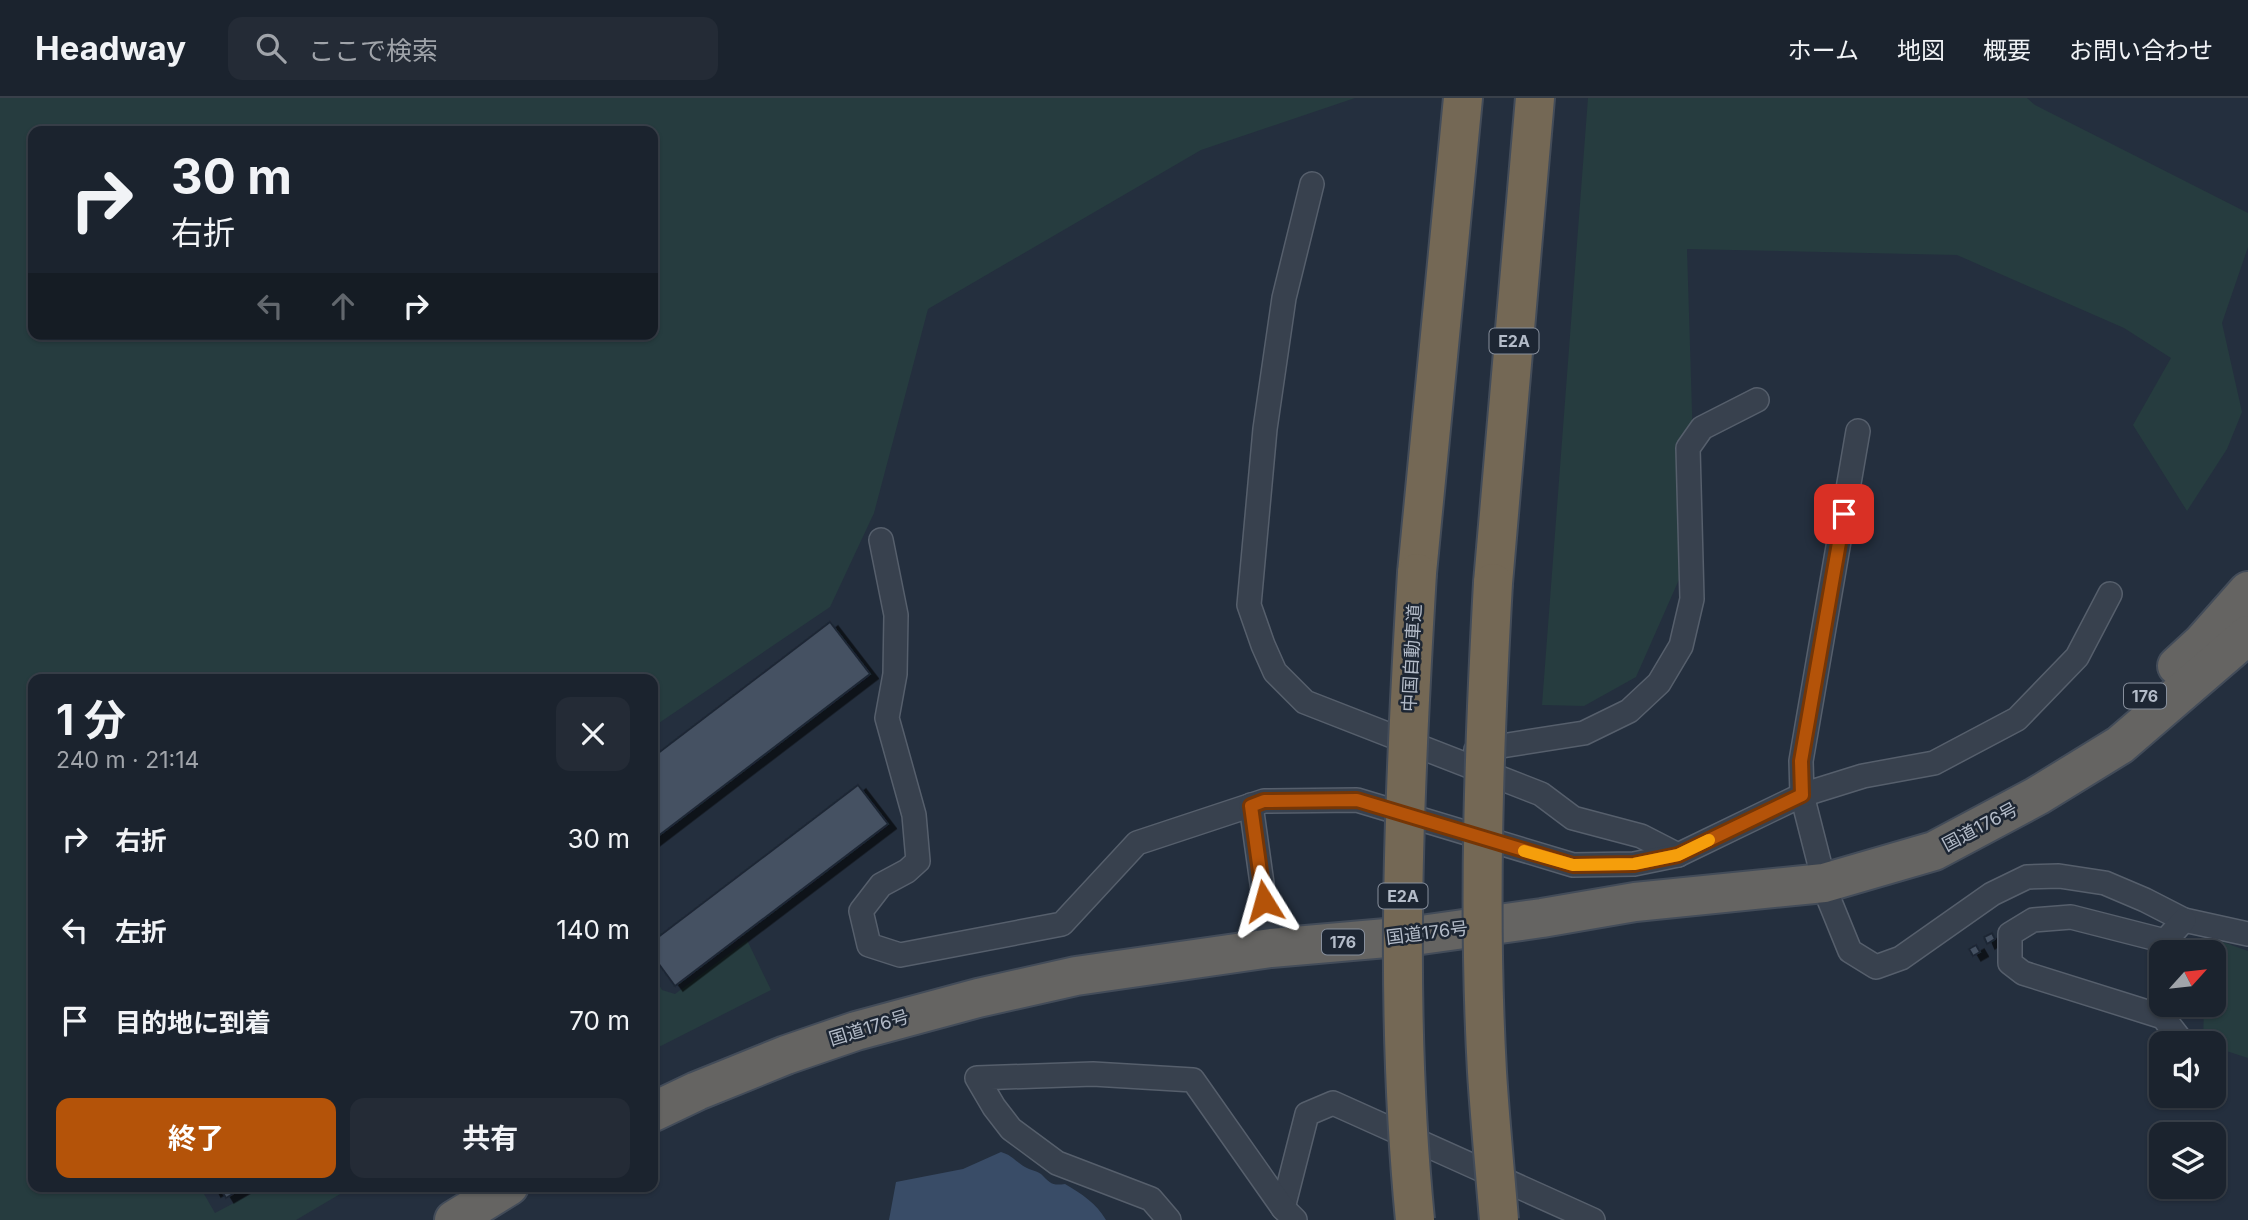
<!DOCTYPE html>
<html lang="ja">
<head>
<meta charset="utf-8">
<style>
  body { margin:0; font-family:Inter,"Noto Sans JP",sans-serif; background:#242b36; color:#f1f3f6; height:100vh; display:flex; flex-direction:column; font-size:26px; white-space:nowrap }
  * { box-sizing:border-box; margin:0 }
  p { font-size:23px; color:#a0a4aa }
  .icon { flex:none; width:38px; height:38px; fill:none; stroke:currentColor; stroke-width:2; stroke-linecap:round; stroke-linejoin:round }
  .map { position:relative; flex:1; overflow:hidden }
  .details { position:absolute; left:28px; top:576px; width:630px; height:518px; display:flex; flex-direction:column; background:#1b232e; border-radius:14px; box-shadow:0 2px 5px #0004,0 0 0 2px #39404a }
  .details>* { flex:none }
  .guide { position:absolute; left:28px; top:28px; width:630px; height:214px; border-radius:14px; box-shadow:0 2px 5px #0004,0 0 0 2px #39404a; background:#1b232e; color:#f1f3f6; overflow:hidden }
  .needle { width:46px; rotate:63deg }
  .controls { position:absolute; left:2149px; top:842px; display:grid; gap:14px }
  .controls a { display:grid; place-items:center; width:77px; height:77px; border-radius:14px; background:#1b232e; box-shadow:0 2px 5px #0004,0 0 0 2px #39404a; font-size:35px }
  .pin { position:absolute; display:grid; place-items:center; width:60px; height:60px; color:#fff; margin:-30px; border-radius:14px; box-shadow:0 4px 10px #0006 }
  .me { position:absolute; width:77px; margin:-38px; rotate:352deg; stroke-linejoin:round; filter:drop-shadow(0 0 5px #0008) }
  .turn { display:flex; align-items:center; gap:24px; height:147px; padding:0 28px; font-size:32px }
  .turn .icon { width:91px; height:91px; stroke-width:2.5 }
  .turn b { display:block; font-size:49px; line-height:60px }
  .lanes { display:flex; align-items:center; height:66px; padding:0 28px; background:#0003; justify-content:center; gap:35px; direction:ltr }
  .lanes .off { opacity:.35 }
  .round { display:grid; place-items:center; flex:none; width:74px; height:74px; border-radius:14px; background:#242b36 }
  .summary { display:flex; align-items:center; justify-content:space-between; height:119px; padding:0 28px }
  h1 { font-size:42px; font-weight:700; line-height:52px }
  .button { display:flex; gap:14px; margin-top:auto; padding:14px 28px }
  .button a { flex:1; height:80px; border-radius:14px; background:#b45309; color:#fff; font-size:28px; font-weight:700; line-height:80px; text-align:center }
  .button a+a { background:#242b36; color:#f1f3f6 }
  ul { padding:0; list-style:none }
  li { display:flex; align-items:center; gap:21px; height:91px; padding:0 28px }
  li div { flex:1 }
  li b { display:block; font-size:26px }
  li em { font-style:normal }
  header { display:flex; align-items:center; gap:42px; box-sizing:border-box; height:98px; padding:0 35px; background:#1b232e; border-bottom:2px solid #39404a }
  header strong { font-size:33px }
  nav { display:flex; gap:38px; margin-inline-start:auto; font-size:24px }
  .search { width:490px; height:63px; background:#242b36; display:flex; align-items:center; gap:18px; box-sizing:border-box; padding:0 24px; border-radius:14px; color:#a0a4aa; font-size:26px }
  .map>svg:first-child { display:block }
  .green { fill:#263c3f; fill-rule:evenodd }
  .water { fill:#394c67 }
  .building { fill:#455162; stroke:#1f2835; stroke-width:2; filter:url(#shadow) }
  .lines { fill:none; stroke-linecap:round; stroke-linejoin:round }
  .minor-casing { stroke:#565f6c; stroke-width:26 }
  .trunk-casing { stroke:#434c59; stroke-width:42 }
  .motorway-casing { stroke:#434c59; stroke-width:42 }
  .minor { stroke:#38414e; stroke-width:23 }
  .trunk { stroke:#656462; stroke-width:38 }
  .motorway { stroke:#746855; stroke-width:38 }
  .motorway-bridge-casing { stroke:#434c59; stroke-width:42; stroke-linecap:butt }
  .motorway-bridge { stroke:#746855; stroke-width:38 }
  .route-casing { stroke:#753606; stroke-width:18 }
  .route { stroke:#b45309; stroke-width:12 }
  .slow { stroke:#f59e0b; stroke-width:12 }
  .labels { text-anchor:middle; stroke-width:5; stroke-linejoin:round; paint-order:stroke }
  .shield { fill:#1d2633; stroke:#878f9c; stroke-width:2 }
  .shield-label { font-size:16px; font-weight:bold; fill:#b4bcc9 }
  .street-label { font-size:18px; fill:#b4bcc9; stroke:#1d2633 }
</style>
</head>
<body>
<header>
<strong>Headway</strong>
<div class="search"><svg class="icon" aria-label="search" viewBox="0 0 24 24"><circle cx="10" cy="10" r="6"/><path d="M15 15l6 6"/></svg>ここで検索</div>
<nav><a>ホーム</a><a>地図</a><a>概要</a><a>お問い合わせ</a></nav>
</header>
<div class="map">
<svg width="2248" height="1122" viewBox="0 0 2248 1122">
  <defs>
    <filter id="shadow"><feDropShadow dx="8" dy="4.5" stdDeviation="0" flood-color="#0009"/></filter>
  </defs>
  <rect width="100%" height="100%" fill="#242f3e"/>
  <g class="green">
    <path d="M0 0H1355L1201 52 928 211 874 415 830 509 653 629V581H33V1088L200 1089 215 1115 264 1089H352L296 1122H0ZM33 33H653V236H33Z"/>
    <polygon points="1588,0 2027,0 2035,7 2248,115 2248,149 2222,225 2242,314 2227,351 2187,413 2133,327 2171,260 2124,230 1957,157 1687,151 1696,443 1636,579 1584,608 1542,607"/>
    <polygon points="2206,838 2248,853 2248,960 2214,949 2214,945 2203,945 2204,907 2214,906 2214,854 2206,854"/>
    <polygon points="747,842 771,892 653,952 653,877 662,892 675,896"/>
  </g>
  <path class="water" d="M1001 1054C1012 1057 1016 1064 1025 1069 1030 1072 1037 1073 1041 1076 1050 1085 1052 1088 1065 1086 1082 1096 1096 1105 1106 1122H889L896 1084 963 1071Z"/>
  <g class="building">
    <polygon points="830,524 870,576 653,742 653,659"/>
    <polygon points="858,687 888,726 675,888 653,858 653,843"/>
    <polygon points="1992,835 1995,841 1987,846 1984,839"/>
    <polygon points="1976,847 1980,854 1973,858 1969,851"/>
    <polygon points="210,1088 246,1088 226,1100 220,1090 213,1094"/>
  </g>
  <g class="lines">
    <defs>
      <g id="minor">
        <polyline points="1312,86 1284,200 1265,331 1249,507 1263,547 1275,574 1305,604 1541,696 1573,720 1641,738 1678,757 1802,697 1828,799 1850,853 1876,869 1901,860 1992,796 2027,779 2059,778 2105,785 2145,802 2184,822 2248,836"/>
        <polyline points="1858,333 1801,663 1802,697 1863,678 1934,665 2017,621 2077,559 2110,496"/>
        <polyline points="881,442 896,517 895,576 887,620 914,717 918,763 907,773 881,787 861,813 869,847 900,857 1062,826 1137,745 1264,703 1357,702 1573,767 1634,766 1678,757"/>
        <polyline points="1476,652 1584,635 1629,613 1659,585 1681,548 1692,501 1688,350 1702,330 1757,302"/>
        <polyline points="1251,707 1271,850"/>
        <polyline points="2183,945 2163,919 2023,875 2010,865 2010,836 2033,822 2071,819 2165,843 2184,822"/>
        <polyline points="1283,1110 1307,1016 1333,1005 1593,1122"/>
        <polyline points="1169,1122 1151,1101 1057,1065 1011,1031 994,1009 977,980 1093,976 1193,982 1283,1110 1295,1122"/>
      </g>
      <g id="trunk">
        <polyline points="2177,568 2202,545 2248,493"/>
        <polyline points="653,1014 697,993 786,957 856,933 978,900 1076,878 1271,850 1421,837 1542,820 1635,804 1824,785 1934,753 2037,698 2120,647 2248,537"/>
        <polyline points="454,1122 509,1088"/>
      </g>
      <g id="motorway">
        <polyline points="1417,475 1463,0"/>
        <polyline points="1493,485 1535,0"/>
      </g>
    </defs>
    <use href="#minor" class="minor-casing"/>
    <use href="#trunk" class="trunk-casing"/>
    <use href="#motorway" class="motorway-casing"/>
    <use href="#minor" class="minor"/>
    <use href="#trunk" class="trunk"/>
    <use href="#motorway" class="motorway"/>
    <defs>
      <g id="motorway-bridge">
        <path d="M1493 485C1484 648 1478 811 1487 974 1490 1023 1495 1073 1499 1122"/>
        <path d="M1415 1122C1394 907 1404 690 1417 475"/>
      </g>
    </defs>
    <use href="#motorway-bridge" class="motorway-bridge-casing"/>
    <use href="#motorway-bridge" class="motorway-bridge"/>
  </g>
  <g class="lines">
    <defs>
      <polyline id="route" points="1264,803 1251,708 1264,703 1357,702 1573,767 1634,766 1678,757 1802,697 1801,663 1844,416"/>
    </defs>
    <use href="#route" class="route-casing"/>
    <use href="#route" class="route"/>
    <polyline class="slow" points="1524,753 1573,767 1634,766 1678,757 1709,742"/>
  </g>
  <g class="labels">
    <g class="shield">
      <rect x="1489.5" y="230.5" width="49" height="25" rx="5"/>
      <rect x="2124" y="585.5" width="42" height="25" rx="5"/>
      <rect x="1378.5" y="785.5" width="49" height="25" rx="5"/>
      <rect x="1322" y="831.5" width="42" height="25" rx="5"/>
    </g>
    <g class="shield-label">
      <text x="1514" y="249">E2A</text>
      <text x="2145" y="604">176</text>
      <text x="1403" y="804">E2A</text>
      <text x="1343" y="850">176</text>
    </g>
    <g class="street-label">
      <text transform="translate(1412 560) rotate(-87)" y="6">中国自動車道</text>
      <text transform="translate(1980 729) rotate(-28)" y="6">国道176号</text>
      <text transform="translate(1427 835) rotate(-7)" y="6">国道176号</text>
      <text transform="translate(869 930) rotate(-17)" y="6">国道176号</text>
    </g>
  </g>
</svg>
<div class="controls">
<a><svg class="needle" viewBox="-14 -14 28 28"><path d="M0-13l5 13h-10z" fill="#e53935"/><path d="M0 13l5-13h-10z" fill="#a0a4aa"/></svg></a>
<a><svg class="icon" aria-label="sound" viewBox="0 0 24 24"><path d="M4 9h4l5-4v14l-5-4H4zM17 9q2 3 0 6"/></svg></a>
<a><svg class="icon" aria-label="layers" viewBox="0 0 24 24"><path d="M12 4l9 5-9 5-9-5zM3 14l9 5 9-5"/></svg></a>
</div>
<div class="pin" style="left:1844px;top:416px;background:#d93025"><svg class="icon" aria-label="arrive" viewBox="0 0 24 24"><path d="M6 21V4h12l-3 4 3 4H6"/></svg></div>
<svg class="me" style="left:1264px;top:803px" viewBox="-20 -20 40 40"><path d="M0-17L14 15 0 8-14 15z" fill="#b45309" stroke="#fff" stroke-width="4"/></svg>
<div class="guide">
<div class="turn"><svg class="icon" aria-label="right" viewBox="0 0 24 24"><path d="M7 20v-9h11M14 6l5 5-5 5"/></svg><div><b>30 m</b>右折</div></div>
<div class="lanes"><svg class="icon off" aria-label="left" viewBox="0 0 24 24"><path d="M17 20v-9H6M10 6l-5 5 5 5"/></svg><svg class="icon off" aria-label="ahead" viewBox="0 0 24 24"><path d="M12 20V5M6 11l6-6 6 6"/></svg><svg class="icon" aria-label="right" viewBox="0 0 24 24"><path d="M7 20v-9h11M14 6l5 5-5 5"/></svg></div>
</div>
<section class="details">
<div class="summary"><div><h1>1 分</h1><p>240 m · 21:14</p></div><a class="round"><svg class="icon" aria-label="close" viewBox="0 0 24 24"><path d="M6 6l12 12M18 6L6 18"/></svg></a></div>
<ul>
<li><svg class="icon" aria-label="right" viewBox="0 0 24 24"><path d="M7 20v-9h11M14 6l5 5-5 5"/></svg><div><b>右折</b></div><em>30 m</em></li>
<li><svg class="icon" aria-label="left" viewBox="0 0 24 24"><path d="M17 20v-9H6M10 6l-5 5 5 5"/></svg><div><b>左折</b></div><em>140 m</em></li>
<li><svg class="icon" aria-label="arrive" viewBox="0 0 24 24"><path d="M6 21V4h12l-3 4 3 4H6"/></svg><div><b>目的地に到着</b></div><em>70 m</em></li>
</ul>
<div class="button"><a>終了</a><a>共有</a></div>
</section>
</div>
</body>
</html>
